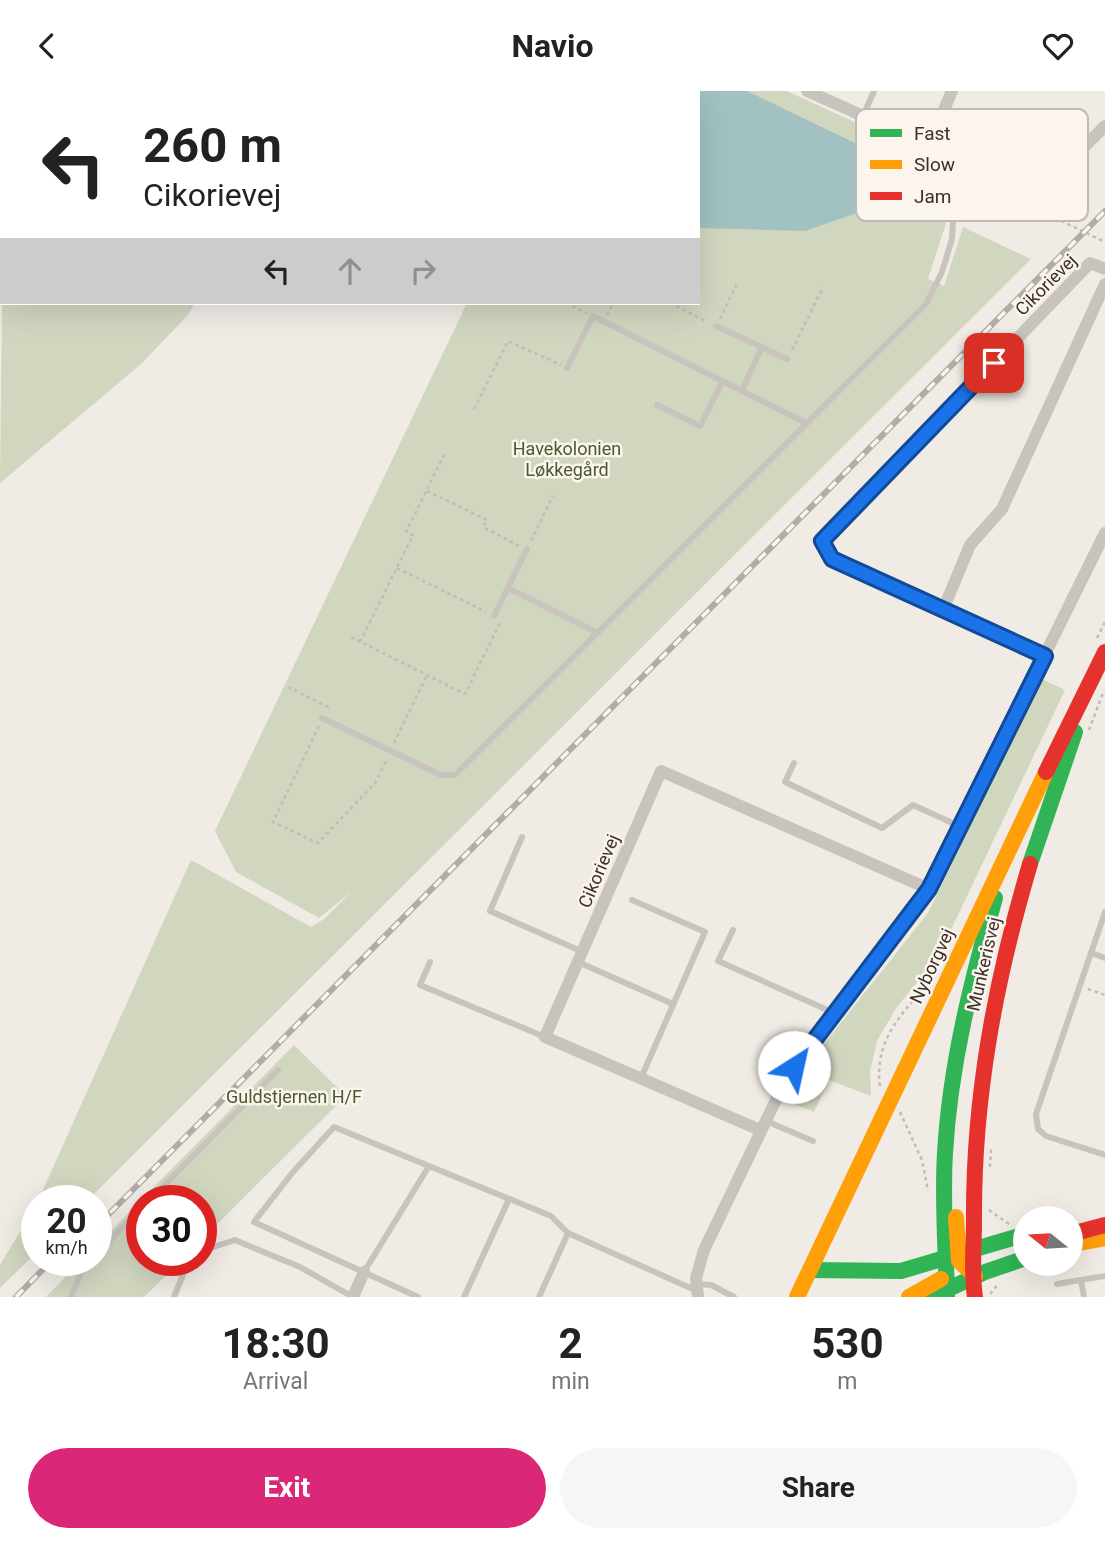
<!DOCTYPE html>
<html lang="en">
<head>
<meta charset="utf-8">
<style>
  body { margin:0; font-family:Roboto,sans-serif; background:#f6f6f6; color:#222; height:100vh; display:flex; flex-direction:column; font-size:26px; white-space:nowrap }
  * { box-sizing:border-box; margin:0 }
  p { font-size:23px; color:#767676 }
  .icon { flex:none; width:38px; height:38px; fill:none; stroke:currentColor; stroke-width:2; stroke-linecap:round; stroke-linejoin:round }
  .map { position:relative; height:1206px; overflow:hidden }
  .side { display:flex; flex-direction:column; background:#fff; flex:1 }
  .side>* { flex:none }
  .banner { position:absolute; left:0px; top:0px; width:700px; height:214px; box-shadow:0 7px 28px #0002; background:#fff; color:#222; overflow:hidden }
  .needle { width:46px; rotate:288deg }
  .buttons { position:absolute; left:1013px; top:1115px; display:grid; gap:14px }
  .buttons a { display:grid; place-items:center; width:70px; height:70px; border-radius:50%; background:#fff; box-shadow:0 7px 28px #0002; font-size:35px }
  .speed { position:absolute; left:21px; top:1094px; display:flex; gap:14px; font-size:35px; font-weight:700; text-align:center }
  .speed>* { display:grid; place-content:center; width:91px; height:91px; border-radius:50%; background:#fff; box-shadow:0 7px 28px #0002; line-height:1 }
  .speed small { font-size:18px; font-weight:400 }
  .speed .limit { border:10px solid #d22; background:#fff; color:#111 }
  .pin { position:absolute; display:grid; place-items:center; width:60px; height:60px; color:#fff; margin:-30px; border-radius:14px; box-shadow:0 4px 10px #0006 }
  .me { position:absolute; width:77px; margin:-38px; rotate:35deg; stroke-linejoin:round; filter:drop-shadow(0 0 5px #0008) }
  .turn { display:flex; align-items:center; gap:24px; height:147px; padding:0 28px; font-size:32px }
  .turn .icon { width:91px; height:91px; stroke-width:2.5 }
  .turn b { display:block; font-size:49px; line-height:60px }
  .lanes { display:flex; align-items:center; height:66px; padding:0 28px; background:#0003; justify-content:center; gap:35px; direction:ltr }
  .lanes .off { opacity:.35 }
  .eta { display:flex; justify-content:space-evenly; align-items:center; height:119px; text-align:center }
  .eta b { font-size:42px; font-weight:700; line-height:49px }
  .action { display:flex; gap:14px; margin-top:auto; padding:14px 28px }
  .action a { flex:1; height:80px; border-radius:42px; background:#db2777; color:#fff; font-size:28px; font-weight:700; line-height:80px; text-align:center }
  .action a+a { background:#f6f6f6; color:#222 }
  header { display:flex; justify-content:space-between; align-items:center; height:91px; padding:0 28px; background:#fff; font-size:32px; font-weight:700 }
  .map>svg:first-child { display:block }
  .green { fill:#d1d6bf }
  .water { fill:#a1c2c1 }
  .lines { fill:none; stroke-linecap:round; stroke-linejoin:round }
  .path { stroke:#c2bbb6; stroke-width:2.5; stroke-dasharray:3.5 3.5; stroke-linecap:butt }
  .lane { stroke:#c9c3be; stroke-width:6 }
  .street { stroke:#c9c3be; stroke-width:12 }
  .fast { stroke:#30b455; stroke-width:16 }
  .slow { stroke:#ff9f0a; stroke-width:16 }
  .jam { stroke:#e5322d; stroke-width:16 }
  .rail-casing { stroke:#b1aca8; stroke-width:6 }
  .rail { stroke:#fbf5ee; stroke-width:3.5; stroke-dasharray:10; stroke-linecap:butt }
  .route-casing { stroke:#114b97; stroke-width:18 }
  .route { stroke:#1a73e8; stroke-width:12 }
  .labels { text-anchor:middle; stroke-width:5; stroke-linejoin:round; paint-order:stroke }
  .street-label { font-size:18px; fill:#3b302b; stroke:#fbf5ee }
  .park-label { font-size:18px; fill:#4a5a2e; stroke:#fbf5ee }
  .key { fill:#fbf5ee; stroke:#c1bab4; stroke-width:2 }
  .key-label { font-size:19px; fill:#3b302b }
</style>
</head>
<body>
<header><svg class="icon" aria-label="back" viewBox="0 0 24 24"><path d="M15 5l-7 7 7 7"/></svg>Navio<svg class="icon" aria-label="heart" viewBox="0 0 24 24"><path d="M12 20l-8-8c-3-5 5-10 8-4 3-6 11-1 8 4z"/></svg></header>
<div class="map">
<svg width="1105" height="1206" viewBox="0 0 1105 1206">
  <rect width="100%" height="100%" fill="#f0ebe5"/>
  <g class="green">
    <polygon points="712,0 787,0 943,72 947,129 928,188 944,195 963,136 1031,168 88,1109 38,1110 191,769 311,836 324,828 351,801 319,827 236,781 215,740 467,212 698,212 698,115"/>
    <polygon points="2,212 195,212 188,224 141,273 0,392"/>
    <polygon points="1042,588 1065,599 938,866 896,917 877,950 870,980 871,1005 829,989 814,1021 786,1010 797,987 928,822"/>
    <polygon points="294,954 346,1005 201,1149 201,1110 142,1110 142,1169 182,1169 144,1206 46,1206 82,1169 96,1169 96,1155"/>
    <polygon points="37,1112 37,1161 0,1197 0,1174"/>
  </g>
  <polygon class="water" points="415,0 747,0 882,65 874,116 805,140 698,137 698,2"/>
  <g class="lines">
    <g class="path">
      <polyline points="992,96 1105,151"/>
      <polyline points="566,212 587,222"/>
      <polyline points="670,212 707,231"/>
      <polyline points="607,224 613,212"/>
      <polyline points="720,228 737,192"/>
      <polyline points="792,259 823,196"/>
      <polyline points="474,318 508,250 561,274"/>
      <polyline points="427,400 487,429 483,436 519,455"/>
      <polyline points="531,450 553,405"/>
      <polyline points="397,477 486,521"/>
      <polyline points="351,546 465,603 500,532"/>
      <polyline points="1097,547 1105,531"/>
      <polyline points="360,551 413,444 406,441 445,362"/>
      <polyline points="288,596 328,616 327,619"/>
      <polyline points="319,635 273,731 318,752 375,692 387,668"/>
      <polyline points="1089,639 1104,599"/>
      <polyline points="394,652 427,584"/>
      <polyline points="1088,898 1105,904"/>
      <path d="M880 995C874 952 899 925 926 895"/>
      <polyline points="900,1021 922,1069 928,1100"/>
      <polyline points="990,1076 991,1058"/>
      <polyline points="989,1119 1009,1133"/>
      <polyline points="990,1203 999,1192"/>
    </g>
    <g class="lane">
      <polyline points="863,25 874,0"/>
      <polyline points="716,235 787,268"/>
      <polyline points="567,277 593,225 806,332"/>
      <polyline points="742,299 762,256"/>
      <polyline points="657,314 700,335 723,290"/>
      <polyline points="508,497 598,542"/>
      <polyline points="494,525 527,458"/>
      <polyline points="322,627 441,684 455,684 926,213 942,181 952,148 957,66"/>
      <polyline points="794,672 785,691 882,737 913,714 959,735"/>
      <polyline points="522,746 490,820 583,861"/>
      <polyline points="632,809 705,841 641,987"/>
      <polyline points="1105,821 1036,1023 1038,1038 1046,1045 1105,1064"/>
      <polyline points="733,839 718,870 832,921"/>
      <polyline points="1091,862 1105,867"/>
      <polyline points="430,871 420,894 545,946"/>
      <polyline points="578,871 673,913"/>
      <polyline points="766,1030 813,1050"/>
      <polyline points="149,1110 278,979"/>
      <polyline points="201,1160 235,1149 300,1176 353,1206"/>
      <polyline points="96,1163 142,1117"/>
      <polyline points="364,1181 429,1075"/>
      <polyline points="1081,1189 1084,1206"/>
      <polyline points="697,1193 711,1194 734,1206"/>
      <polyline points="1057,1193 1105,1185"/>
      <polyline points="71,1206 84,1175 90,1169"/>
      <polyline points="174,1206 189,1169"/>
      <polyline points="418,1206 254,1131 293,1081 334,1036 551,1125 568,1142"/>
      <polyline points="464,1206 509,1108"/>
      <polyline points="539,1206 568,1142 697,1200"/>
    </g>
    <g class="street">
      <polyline points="807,0 929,54"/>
      <polyline points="952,0 929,54 1035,100 1045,95 1105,35"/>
      <polyline points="943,519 970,454 1002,418 1105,193"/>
      <polyline points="1045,565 832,468 822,450 1090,172 1105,178"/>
      <polyline points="760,1039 545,946 661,680 929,798"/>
      <polyline points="353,1206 364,1181"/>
      <polyline points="698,1206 696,1187 704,1159 786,988 801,963 929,798 1105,442"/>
    </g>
    <g class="fast">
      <polyline points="1030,773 1075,641"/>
      <polyline points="810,1179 901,1180 1026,1143"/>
      <polyline points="931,1206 985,1181 1026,1167"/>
      <path d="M947 1206C946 1158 942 1110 945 1062 950 975 971 891 995 807"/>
    </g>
    <g class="slow">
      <polyline points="956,1126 959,1170 975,1185"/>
      <polyline points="1074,1153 1105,1147"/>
      <polyline points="797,1206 1046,681"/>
      <polyline points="909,1206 941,1188"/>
    </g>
    <g class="jam">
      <polyline points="1046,681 1105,561"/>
      <polyline points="1071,1143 1105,1134"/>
      <path d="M975 1206C971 1181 974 1156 974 1131 973 1008 995 891 1030 773"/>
    </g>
    <defs>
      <g id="rail">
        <polyline points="96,1136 1105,120"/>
        <polyline points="16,1206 52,1169"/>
      </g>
    </defs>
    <use href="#rail" class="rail-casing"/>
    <use href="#rail" class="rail"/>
  </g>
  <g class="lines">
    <defs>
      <polyline id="route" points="794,976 929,798 1045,565 832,468 822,450 994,272"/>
    </defs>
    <use href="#route" class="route-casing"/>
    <use href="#route" class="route"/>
  </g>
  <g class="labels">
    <g class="street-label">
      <text transform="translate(1046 194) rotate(-45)" y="6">Cikorievej</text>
      <text transform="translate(599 780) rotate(-67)" y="6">Cikorievej</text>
      <text transform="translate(984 873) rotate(-77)" y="6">Munkerisvej</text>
      <text transform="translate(932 875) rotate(-65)" y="6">Nyborgvej</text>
    </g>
    <g class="park-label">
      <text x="567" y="364">Havekolonien<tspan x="567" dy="21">Løkkegård</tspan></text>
      <text x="294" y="1012">Guldstjernen H/F</text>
    </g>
  </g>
  <rect x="856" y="18" width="232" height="112" rx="10" class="key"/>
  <rect x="870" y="38" width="32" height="8" fill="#30b455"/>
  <rect x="870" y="69" width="32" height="9" fill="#ff9f0a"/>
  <rect x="870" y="101" width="32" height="8" fill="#e5322d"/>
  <g class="key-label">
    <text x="914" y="49">Fast</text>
    <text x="914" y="80">Slow</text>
    <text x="914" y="112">Jam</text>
  </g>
</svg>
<div class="buttons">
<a><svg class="needle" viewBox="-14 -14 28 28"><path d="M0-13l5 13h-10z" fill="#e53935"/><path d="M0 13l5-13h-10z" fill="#767676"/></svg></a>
</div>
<div class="speed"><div>20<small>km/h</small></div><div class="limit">30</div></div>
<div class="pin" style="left:994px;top:272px;background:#d93025"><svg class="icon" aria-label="arrive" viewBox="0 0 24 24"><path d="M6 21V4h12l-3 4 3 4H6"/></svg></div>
<svg class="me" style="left:794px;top:976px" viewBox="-20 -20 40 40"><circle r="19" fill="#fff"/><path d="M0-13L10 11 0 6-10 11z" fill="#1a73e8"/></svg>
<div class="banner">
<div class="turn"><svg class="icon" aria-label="left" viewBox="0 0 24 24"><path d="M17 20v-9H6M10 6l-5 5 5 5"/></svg><div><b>260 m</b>Cikorievej</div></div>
<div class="lanes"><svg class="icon" aria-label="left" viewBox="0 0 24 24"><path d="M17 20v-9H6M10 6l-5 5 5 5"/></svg><svg class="icon off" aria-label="ahead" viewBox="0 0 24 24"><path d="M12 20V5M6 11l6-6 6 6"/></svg><svg class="icon off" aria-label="right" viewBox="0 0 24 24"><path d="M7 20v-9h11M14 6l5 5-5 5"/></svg></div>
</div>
</div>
<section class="side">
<div class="eta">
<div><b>18:30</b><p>Arrival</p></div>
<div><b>2</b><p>min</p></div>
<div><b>530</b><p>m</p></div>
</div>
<div class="action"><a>Exit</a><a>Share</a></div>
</section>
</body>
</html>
